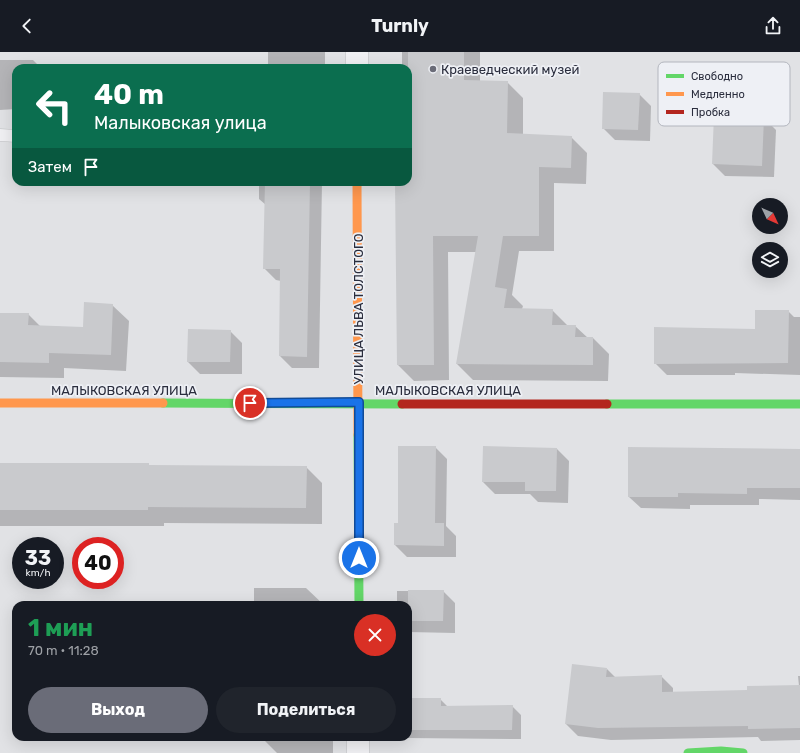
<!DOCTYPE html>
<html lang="ru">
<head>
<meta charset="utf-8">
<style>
  body { margin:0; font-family:Rubik,sans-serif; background:#20242c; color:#f1f3f6; height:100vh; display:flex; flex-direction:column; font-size:15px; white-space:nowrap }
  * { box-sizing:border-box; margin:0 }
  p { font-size:13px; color:#9ea1a6 }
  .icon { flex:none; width:22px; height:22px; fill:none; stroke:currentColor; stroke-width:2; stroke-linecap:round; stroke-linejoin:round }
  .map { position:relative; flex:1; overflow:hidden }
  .details { position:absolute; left:12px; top:549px; width:400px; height:140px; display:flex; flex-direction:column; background:#171b24; border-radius:12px; box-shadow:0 4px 16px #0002 }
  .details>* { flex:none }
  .hud { position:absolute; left:12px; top:12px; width:400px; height:122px; border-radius:12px; box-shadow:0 4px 16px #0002; background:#0b6e4f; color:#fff; overflow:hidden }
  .needle { width:26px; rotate:134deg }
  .buttons { position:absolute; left:752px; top:146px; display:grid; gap:8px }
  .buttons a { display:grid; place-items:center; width:36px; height:36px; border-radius:50%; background:#171b24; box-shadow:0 4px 16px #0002; font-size:20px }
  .speed { position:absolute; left:12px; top:485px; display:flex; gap:8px; font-size:20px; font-weight:700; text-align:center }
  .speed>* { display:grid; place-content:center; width:52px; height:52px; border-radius:50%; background:#171b24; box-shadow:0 4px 16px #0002; line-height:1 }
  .speed small { font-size:10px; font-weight:400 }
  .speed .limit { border:6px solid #d22; background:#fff; color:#111 }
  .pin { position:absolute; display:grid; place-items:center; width:34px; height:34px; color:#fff; margin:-17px; border:2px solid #fff; border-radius:50%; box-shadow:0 1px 4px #0007 }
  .me { position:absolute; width:44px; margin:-22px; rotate:0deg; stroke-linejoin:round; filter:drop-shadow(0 0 3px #0008) }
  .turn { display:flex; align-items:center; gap:14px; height:84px; padding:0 16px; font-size:18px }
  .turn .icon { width:52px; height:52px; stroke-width:2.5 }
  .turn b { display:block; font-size:28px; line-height:34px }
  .then { display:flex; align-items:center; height:38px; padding:0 16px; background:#0003; gap:8px; font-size:15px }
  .round { display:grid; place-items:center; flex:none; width:42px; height:42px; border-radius:21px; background:#20242c }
  .headline { display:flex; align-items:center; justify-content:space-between; height:68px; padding:0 16px }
  h1 { font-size:24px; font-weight:700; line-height:30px; color:#1e9e55 }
  .action { display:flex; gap:8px; margin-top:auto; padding:8px 16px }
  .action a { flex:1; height:46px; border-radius:24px; background:#6a6c78; color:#fff; font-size:16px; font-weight:700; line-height:46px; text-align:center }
  .action a+a { background:#20242c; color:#f1f3f6 }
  header { display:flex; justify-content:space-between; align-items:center; height:52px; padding:0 16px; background:#171b24; font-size:18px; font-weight:700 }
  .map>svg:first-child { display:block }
  .shadow { fill:#0003 }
  .building { fill:#c9cacd }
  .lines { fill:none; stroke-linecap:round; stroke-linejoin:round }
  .lane-casing { stroke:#bfc0c3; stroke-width:13 }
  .street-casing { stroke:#bfc0c3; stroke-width:23 }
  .lane { stroke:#f0f0f3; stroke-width:12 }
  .street { stroke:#f0f0f3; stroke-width:22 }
  .fast { stroke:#63d668; stroke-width:9 }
  .slow { stroke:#ff974d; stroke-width:9 }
  .jam { stroke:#b3261e; stroke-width:9 }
  .route-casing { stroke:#114b97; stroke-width:10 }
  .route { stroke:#1a73e8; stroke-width:7 }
  .poi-dot { fill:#6a6c78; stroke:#eef0f5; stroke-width:1.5 }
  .labels { text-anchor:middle; stroke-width:3.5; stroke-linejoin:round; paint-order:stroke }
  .poi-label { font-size:13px; fill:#2a2d3d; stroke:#eef0f5; text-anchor:start }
  .street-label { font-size:13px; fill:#2a2d3d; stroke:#eef0f5 }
  .key { fill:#eef0f5; stroke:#b3b6be; stroke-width:1 }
  .key-label { font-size:11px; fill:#2a2d3d }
</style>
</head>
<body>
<header><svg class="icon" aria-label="back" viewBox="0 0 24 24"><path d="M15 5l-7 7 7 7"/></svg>Turnly<svg class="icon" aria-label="share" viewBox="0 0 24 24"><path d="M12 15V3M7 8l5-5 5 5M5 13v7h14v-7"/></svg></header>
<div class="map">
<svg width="800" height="701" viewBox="0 0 800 701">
  <rect width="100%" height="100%" fill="#e1e2e5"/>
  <g class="shadow">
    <rect x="268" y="0" width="57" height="16"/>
    <polygon points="402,0 480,0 480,30 507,30 523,46 523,83 571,85 587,101 586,132 554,131 554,199 519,199 512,243 523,254 522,257 552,258 568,274 575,274 588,286 593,286 609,302 608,329 473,328 457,312 476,200 448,200 449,328 414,329 398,313 396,130 408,130 408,16 402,16"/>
    <polygon points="0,8 33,8 41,16 16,16 16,57 0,58"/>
    <polygon points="639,42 651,54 650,89 615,88 603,76"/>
    <polygon points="764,66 776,78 774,125 725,124 713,112"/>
    <polygon points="259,130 322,130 319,316 292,316 280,304 281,229 276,228 264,216 266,153 259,147"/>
    <polygon points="112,253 129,269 126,319 64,316 64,326 0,325 0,262 28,262 40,274 84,276"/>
    <polygon points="788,259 794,265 800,265 800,323 735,321 735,323 667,323 655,311 756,278"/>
    <polygon points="230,279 242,291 242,322 200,322 188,310"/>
    <polygon points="435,395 447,407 446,474 456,484 456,505 407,505 395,493 398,472"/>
    <polygon points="557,397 569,409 568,451 538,450 530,442 495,442 483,430"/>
    <polygon points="800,398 800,448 759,447 759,453 690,453 690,457 641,456 629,445"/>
    <polygon points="0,412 148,412 150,414 306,415 322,431 322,472 164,471 164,474 0,474"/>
    <polygon points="254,536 306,536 324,553 254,553"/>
    <polygon points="397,539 443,539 455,551 455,581 408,580 408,553 397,553"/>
    <polygon points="607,617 616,626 661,624 673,636 673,641 748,639 799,634 798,624 800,624 800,688 761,689 758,685 611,688 578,684 566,672"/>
    <polygon points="408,647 440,647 448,655 512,654 521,663 521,687 407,686 405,685 408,685"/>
    <polygon points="261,685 333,685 333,701 277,701"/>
  </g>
  <g class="building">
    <polygon points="408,0 464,0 464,28 508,29 507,81 572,84 571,116 539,115 539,184 503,184 495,235 507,237 504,256 553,257 552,273 576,273 575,285 593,285 593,313 456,312 478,184 433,184 434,313 397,313 395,130 408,130"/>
    <polygon points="603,40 640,41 638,78 602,77"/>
    <polygon points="714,63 764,65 762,114 712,112"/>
    <polygon points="265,130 310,130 307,305 279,304 280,217 263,217"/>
    <polygon points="84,250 113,252 111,303 49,301 49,311 0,310 0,261 29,261 28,273 83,275"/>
    <polygon points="755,258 789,258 788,311 654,312 654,275 755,277"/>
    <polygon points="188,277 231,278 230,310 187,310"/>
    <polygon points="398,394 436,394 435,471 444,471 444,494 394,493 394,471 398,471"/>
    <polygon points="483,394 557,396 556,439 525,439 525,430 482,430"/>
    <polygon points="628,395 800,397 800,436 747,436 747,442 678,441 678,445 628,445"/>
    <polygon points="0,411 149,411 149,413 307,414 306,456 148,455 148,458 0,458"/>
    <polygon points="408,538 444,538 443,569 408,569"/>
    <polygon points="572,612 607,616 606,625 662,623 662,640 747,638 747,634 800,633 800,676 748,677 748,674 598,676 565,672"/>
    <polygon points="408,646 441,646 441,654 513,653 512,678 408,678"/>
  </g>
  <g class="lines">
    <defs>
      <polyline id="lane" points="0,83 16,84"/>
      <g id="street">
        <polyline points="357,0 357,16"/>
        <polyline points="358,701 358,685"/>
      </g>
    </defs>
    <use href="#lane" class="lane-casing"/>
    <use href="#street" class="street-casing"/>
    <use href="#lane" class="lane"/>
    <use href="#street" class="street"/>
    <g class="fast">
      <polyline points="163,351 402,352"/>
      <polyline points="607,352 800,352"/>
      <polyline points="358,383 359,553"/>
      <polyline points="688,701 721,699 743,701"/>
    </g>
    <g class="slow">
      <polyline points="357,130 358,383"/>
      <polyline points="0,351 163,351"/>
    </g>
    <polyline class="jam" points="402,352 607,352"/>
  </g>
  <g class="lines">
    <defs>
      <polyline id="route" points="250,351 359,350 359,506"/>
    </defs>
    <use href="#route" class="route-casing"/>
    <use href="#route" class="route"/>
  </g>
  <circle class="poi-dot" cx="433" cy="17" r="4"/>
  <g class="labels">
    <g class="poi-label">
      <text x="441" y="22">Краеведческий музей</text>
    </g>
    <g class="street-label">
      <text transform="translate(358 257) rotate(-90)" y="5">УЛИЦА ЛЬВА ТОЛСТОГО</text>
      <text x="124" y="343">МАЛЫКОВСКАЯ УЛИЦА</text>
      <text x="448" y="343">МАЛЫКОВСКАЯ УЛИЦА</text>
    </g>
  </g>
  <rect x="658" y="10" width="132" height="64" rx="6" class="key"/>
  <rect x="666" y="22" width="18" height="4" fill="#63d668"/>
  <rect x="666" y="40" width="18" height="4" fill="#ff974d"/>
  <rect x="666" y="58" width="18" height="4" fill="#b3261e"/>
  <g class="key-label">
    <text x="691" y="28">Свободно</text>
    <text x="691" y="46">Медленно</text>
    <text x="691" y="64">Пробка</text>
  </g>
</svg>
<div class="buttons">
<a><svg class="needle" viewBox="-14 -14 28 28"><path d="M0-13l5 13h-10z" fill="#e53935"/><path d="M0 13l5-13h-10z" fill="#9ea1a6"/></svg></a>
<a><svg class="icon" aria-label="layers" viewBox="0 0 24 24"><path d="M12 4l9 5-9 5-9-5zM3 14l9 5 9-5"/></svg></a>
</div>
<div class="speed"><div>33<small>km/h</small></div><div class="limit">40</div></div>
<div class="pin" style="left:250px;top:351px;background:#d93025"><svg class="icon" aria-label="arrive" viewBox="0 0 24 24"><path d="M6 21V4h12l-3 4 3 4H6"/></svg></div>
<svg class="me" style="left:359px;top:506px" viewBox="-20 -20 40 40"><circle r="17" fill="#1a73e8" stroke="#fff" stroke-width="3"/><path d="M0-11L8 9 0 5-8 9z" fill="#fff"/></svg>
<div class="hud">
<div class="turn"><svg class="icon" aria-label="left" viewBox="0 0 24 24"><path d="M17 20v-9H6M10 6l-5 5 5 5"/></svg><div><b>40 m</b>Малыковская улица</div></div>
<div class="then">Затем<svg class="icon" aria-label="arrive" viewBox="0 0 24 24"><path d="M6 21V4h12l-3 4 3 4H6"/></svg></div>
</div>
<section class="details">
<div class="headline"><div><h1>1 мин</h1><p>70 m · 11:28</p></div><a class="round" style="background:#d93025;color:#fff"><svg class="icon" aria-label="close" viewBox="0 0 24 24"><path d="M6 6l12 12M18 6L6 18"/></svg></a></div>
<div class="action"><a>Выход</a><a>Поделиться</a></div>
</section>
</div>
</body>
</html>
